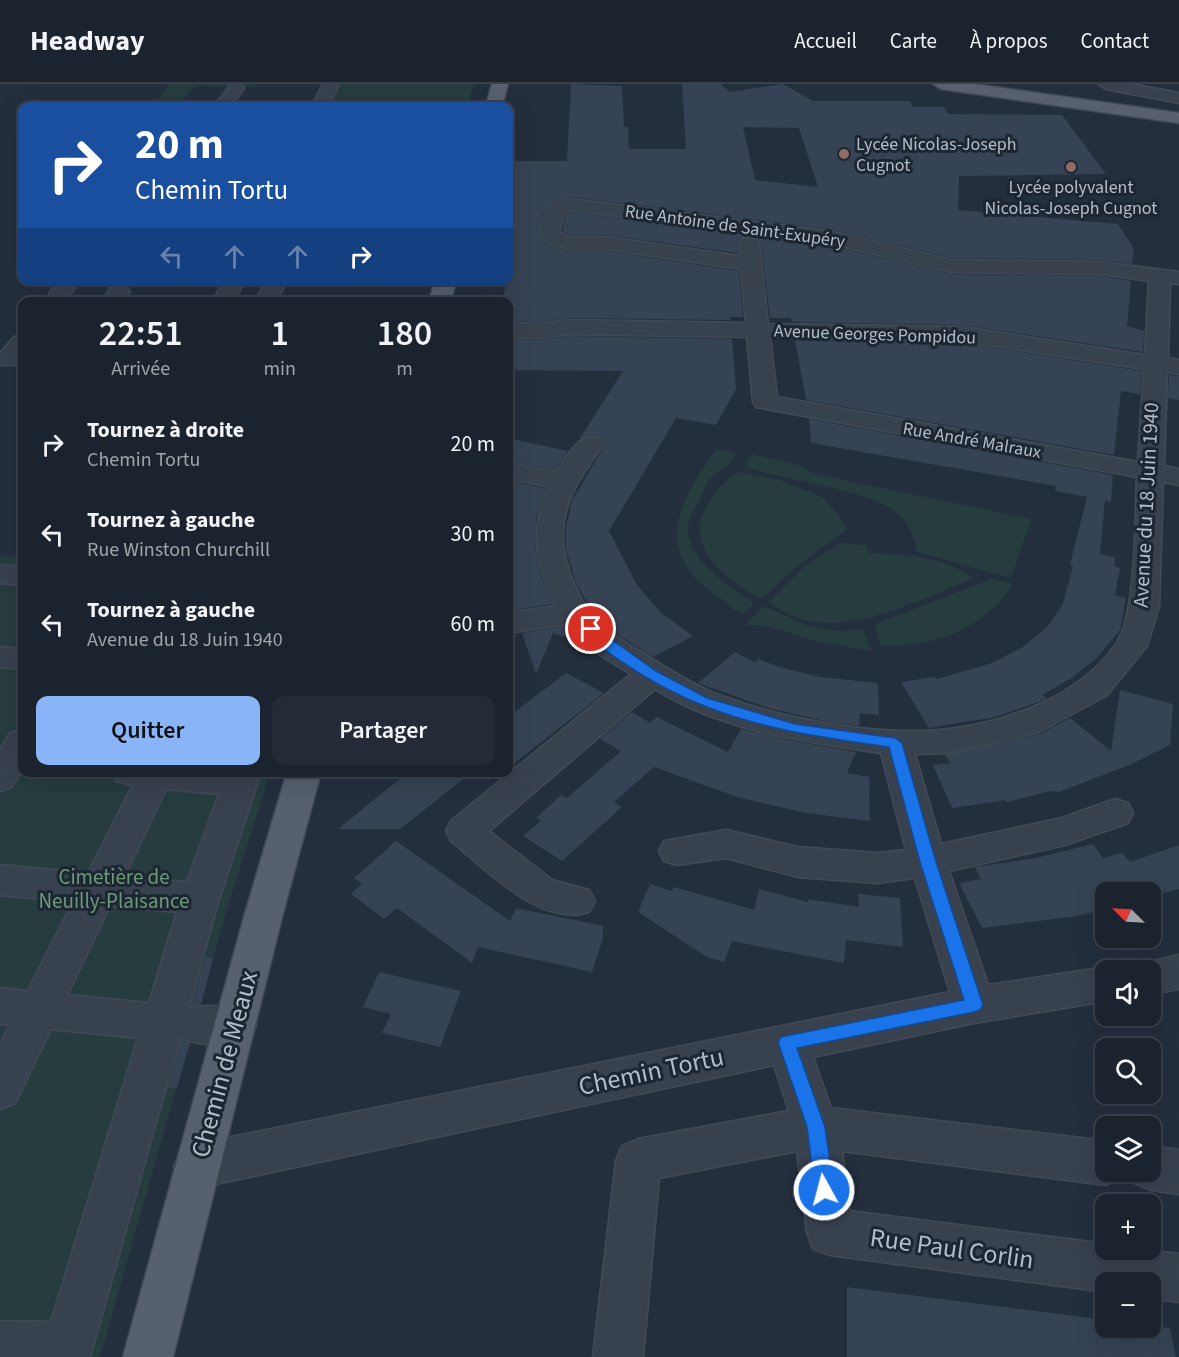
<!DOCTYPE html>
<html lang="fr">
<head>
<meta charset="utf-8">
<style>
  body { margin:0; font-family:"Source Sans 3",sans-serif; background:#242b36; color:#f1f3f6; height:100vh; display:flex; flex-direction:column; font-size:22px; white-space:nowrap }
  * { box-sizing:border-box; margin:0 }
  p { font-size:20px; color:#a0a4aa }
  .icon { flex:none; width:33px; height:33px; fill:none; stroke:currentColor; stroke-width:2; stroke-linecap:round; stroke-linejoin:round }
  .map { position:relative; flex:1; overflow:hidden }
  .details { position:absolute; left:18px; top:213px; width:495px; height:480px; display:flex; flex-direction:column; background:#1b232e; border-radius:12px; box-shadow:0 6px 24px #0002,0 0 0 2px #39404a }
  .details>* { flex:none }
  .banner { position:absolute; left:18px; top:18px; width:495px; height:183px; border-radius:12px; box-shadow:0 6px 24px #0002,0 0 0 2px #39404a; background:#1a4fa0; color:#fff; overflow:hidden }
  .needle { width:39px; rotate:294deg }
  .controls { position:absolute; left:1095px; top:798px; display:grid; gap:12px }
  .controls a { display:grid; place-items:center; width:66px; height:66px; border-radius:12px; background:#1b232e; box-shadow:0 6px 24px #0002,0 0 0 2px #39404a; font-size:30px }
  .pin { position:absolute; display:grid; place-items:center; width:51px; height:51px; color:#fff; margin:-26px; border:3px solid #fff; border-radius:50%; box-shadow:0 2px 6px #0007 }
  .me { position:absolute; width:66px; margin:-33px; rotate:353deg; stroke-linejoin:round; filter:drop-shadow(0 0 4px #0008) }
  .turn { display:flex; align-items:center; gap:21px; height:126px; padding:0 18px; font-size:27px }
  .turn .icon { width:78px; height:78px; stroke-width:2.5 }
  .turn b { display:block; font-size:42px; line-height:51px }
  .lanes { display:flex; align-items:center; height:57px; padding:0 18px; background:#0003; justify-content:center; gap:30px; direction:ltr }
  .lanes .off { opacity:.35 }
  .eta { display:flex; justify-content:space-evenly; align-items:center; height:102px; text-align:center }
  .eta b { font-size:36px; font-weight:600; line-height:42px }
  .cta { display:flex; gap:12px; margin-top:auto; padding:12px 18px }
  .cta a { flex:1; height:69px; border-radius:12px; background:#8ab4f8; color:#111; font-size:24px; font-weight:600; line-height:69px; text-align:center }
  .cta a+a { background:#242b36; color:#f1f3f6 }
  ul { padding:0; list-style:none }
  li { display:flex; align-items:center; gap:18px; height:90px; padding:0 18px }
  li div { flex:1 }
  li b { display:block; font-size:22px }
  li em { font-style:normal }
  header { display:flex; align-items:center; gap:36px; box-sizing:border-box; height:84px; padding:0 30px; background:#1b232e; border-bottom:2px solid #39404a }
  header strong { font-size:28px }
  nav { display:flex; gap:33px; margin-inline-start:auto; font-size:21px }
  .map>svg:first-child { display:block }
  .green { fill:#263c3f }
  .building { fill:#364354; fill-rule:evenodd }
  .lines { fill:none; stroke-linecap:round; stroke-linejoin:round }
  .minor-casing { stroke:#414a57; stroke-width:3 }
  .major-casing { stroke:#414a57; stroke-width:3 }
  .minor { fill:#38414e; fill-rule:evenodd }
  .major { fill:#56606e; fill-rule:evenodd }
  .route { fill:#1a73e8; stroke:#114b97; stroke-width:1.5 }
  .education-dot { fill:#8d6e63; stroke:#1d2633; stroke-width:2 }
  .labels { text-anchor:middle; stroke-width:6; stroke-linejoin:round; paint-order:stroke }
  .far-poi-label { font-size:18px; fill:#b4bcc9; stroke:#1d2633; text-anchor:start }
  .far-street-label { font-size:18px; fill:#b4bcc9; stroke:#1d2633 }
  .street-label { font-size:21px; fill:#b4bcc9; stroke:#1d2633 }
  .park-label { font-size:21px; fill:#6b9a76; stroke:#1d2633 }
  .near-street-label { font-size:26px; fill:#b4bcc9; stroke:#1d2633 }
</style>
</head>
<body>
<header>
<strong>Headway</strong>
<nav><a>Accueil</a><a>Carte</a><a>À propos</a><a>Contact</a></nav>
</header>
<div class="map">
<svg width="1179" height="1273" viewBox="0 0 1179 1273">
  <rect width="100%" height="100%" fill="#242f3e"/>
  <g class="green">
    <polygon points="169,0 257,0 254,3 195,2 178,22 153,22"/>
    <polygon points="341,0 474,0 467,22 329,22"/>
    <path d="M716 365 736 369C730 383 720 385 710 395 706 399 703 410 700 415 695 425 688 435 688 446 687 473 730 505 751 516L753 521 743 530 731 525V522C720 513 708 507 698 497 654 452 688 407 716 365Z"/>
    <path d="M751 370 803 382 809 388 820 391 1031 435 1011 494 917 468C915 455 909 440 900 431 873 406 783 396 746 383Z"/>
    <path d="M740 388 780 396 824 414 846 441V446L796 483 762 515C724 496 680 460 710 417 718 405 726 393 740 388Z"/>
    <path d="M840 459 867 461 868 469C902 470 945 471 973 495 914 517 827 567 769 518L804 483Z"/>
    <polygon points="0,471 22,473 22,688 270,689 227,825 100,1273 0,1273"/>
    <path d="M992 495 1013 500C986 545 931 564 880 562L875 540Z"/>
    <polygon points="764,522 806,541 834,547 863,546 871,567 819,558 768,542 745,541"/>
  </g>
  <g class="building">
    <path d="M571 0 622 2 624 43H628L629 65H686L682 0H721L730 8 783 0 813 17H910L913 23H944L948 30 1062 31 1106 90 959 92 958 126 1118 140 1134 165 1132 180 1100 176 951 174 829 145 570 113 556 117 543 129 537 148 546 160 569 167H606L739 187 743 233H730V236L568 234 539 238 508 237V218H503L506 196H508V77H567ZM743 43 799 44 818 103 755 96Z"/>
    <polygon points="571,128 828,161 951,190 1100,192 1131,197 1127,242 1144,247 1143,268 963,241 792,238 791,234 770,234 761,159 758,154 740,154 737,159 738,169 606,151 570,151 562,147 566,131"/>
    <polygon points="568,252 732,255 736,305 716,341 676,334 609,447 637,501 661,529 693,552 653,573 614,548 593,529 576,499 566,465 566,443 572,417 606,359 602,353 593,351 579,356 623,287 508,286 508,255 539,256"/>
    <polygon points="795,256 963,259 1142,287 1140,310 1121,307 1114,371 806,316"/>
    <polygon points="1169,291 1179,292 1179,316 1168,314"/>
    <polygon points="809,335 1113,391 1111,418 1105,416 1100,470 1115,473 1114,482 1120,484 1115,511 1126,514 1120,546 1097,574 1070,595 1042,611 1047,614 1041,617 995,633 929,644 901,598 935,593 937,595 992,579 1023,563 1047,543 1063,520 1073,482 1070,481 1074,464 1087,413 1055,407 1056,402 811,359"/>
    <polygon points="508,354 540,361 568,367 555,386 508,377"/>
    <polygon points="508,397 545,404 536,434 535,463 541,491 552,520 514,526 508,509"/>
    <polygon points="565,542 583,559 553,549 536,590 522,549"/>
    <polygon points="735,568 756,579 758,575 779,583 820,593 878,599 879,631 860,629 859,642 830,638 768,624 698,599"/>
    <polygon points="566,589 604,609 508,684 508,633"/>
    <polygon points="1120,606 1173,620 1170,661 1129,681 1059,708 1050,707 1007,718 1005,716 952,724 933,681 950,679 945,671 1040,650 1070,634 1111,667"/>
    <polygon points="632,628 650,639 657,633 728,668 741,645 793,657 856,668 847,689 869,693 870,737 806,729 737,713 654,683 614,718 622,723 562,777 523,752 541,737 536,734 561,711 567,714 621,667 600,655"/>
    <polygon points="408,688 472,688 400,745 338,745"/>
    <polygon points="396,757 510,837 516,824 603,842 603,854 592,888 478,863 472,879 397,824 384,835 351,810 362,800 354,794"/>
    <polygon points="1093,760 1103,774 1122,769 1130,778 1179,761 1179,805 1150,813 1150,808 1106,808 1106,825 1077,832 982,844 959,799 981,795 975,783 1036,774"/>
    <polygon points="650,800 672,807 674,803 754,826 759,805 808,818 808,815 859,823 858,810 900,814 903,863 846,856 844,879 732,857 724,878 707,873 638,828"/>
    <polygon points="205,873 213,875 201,920 191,922"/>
    <polygon points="379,888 461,907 440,963 382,949 391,930 363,923"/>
    <polygon points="181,956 190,959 177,1004 168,1004"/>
    <polygon points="847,1203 1106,1236 1106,1244 1150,1242 1170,1244 1176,1273 847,1273"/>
  </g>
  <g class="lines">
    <defs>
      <g id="minor">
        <polygon points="323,0 339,0 328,22 312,22"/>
        <polygon points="1098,0 1131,0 1179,9 1179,19 1106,5"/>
        <polygon points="230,1 239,0 244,4 231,22 215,22"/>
        <path d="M570 115 829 147 951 176 1100 178 1179 188V200L1170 199 1168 274 1179 276V290L1167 288 1164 382 1179 385V401L1163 398 1159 522 1147 562 1107 611 1039 648 949 669 915 670 941 760 1062 734 1115 715 1128 719 1133 729 1128 739 1065 761 949 787 988 901 1106 883 1117 886H1106V917L974 939 813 973 831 1024 1106 1057V1088H1125L1122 1094 1106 1101 842 1067 850 1127 1106 1160V1166H1145L1179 1170V1218L1150 1214V1198H1106V1208L830 1171 813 1165 807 1148 797 1067 659 1094 643 1273H593L616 1077 622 1062 638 1055 789 1027 774 981 197 1104 181 1097 174 1082 181 1067 197 1060 950 908 915 794 877 799 798 793 726 774 677 781 664 777 659 767 664 757 726 746 798 763 877 769 906 766 881 669C805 658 721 647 655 605L489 747 552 796 589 806 595 817 589 828C541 844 486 785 451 757L446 747 451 737 631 590 597 569 566 540 508 549V529L555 522C536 475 529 451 548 402L508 395V379L556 388C568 372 578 348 600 354L604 359C583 390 561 417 563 457 564 477 575 506 586 523 598 543 625 558 644 570 666 583 689 599 714 609 777 634 881 654 949 645 1010 637 1080 612 1116 560 1137 530 1135 432 1137 393L756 323 753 318 747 253 568 250 539 254 508 253V239L539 240 568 236 746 239 741 185 606 165H570L548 159 539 149C543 129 549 118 570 115ZM570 126 828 159 951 188 1100 190 1149 197 1145 271 963 243 768 240 759 159 756 155H742L739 159 740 172 606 153H570L559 148 564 130ZM770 253 963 257 1144 285 1138 378 777 313Z"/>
        <polygon points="58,196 79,196 66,218 44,218"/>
        <polygon points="224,196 245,196 234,218 212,218"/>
        <polygon points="266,196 287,196 277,218 255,218"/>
        <polygon points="119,202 127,203 130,208 123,218 101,218 111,203"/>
        <polygon points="22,251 22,271 14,281 0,281 0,269 14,253"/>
        <polygon points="0,481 22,483 22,501 0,499"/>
        <polygon points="0,563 22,565 22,585 0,583"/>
        <polygon points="22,646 22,686 12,703 0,707 0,666 10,649"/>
        <path d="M111 688H261L219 815 188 925C206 919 232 923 250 929L256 942 250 955C229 963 200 963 180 953L90 1273H0V1237L51 1238 138 954 51 945 15 1019 0 1025V961L10 941 0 940V904L28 907 73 818 0 811V781L88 789 133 701 116 697ZM166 705 219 710 187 798 124 793ZM110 822 177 828 149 919 67 911Z"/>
        <polygon points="1179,871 1179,905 1150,910 1150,886 1133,886 1136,881"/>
        <polygon points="1150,1062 1179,1066 1179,1110 1150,1106 1134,1099 1129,1088 1150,1088"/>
      </g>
      <g id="major">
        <polygon points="492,0 508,0 502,22 486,22"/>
        <polygon points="933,0 974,0 1179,29 1179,39 941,5"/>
        <polygon points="435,196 456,196 451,218 429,218"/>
        <polygon points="287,688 321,688 282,833 173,1273 123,1273 244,833"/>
      </g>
    </defs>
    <use href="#minor" class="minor-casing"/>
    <use href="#major" class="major-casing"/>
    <use href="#minor" class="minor"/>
    <use href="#major" class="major"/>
  </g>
  <path class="route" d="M591 541 656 587 707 614 795 640 895 654 902 659 936 778 983 921 980 926 974 928 797 964 825 1043 834 1106 831 1112 824 1115 818 1112 815 1106 807 1043 778 958 781 953 964 916 920 778 889 663C794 650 711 637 630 583 614 572 596 562 584 545Z"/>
  <g class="education-dot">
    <circle cx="844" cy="70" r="6"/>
    <circle cx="1071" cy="83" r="6"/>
  </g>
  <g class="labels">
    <g class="far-poi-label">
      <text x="856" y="66">Lycée Nicolas-Joseph<tspan x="856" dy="21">Cugnot</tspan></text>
      <text x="1071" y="109" text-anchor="middle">Lycée polyvalent<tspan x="1071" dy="21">Nicolas-Joseph Cugnot</tspan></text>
    </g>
    <g class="far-street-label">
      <text transform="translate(735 142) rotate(8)" y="6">Rue Antoine de Saint-Exupéry</text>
      <text transform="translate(875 250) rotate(2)" y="6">Avenue Georges Pompidou</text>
      <text transform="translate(972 356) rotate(10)" y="6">Rue André Malraux</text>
    </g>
    <g class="street-label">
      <text transform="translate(1146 421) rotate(-87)" y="7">Avenue du 18 Juin 1940</text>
    </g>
    <g class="park-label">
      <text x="114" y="800">Cimetière de<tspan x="114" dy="24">Neuilly-Plaisance</tspan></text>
    </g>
    <g class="near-street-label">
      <text transform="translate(224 980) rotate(-75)" y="9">Chemin de Meaux</text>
      <text transform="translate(651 987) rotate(-12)" y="9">Chemin Tortu</text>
      <text transform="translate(952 1164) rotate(8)" y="9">Rue Paul Corlin</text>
    </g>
  </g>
</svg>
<div class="controls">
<a><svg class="needle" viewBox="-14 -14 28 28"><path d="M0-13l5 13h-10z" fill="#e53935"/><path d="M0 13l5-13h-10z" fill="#a0a4aa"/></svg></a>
<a><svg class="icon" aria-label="sound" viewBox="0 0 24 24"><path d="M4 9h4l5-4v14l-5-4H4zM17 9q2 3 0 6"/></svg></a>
<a><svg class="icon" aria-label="search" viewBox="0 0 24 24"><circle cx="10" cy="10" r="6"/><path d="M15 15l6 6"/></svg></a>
<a><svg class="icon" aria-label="layers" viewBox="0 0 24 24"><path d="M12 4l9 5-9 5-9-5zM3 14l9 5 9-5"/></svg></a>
<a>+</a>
<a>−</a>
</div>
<div class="pin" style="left:591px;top:545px;background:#d93025"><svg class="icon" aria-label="arrive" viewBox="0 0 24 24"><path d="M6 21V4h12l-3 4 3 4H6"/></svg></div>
<svg class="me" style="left:824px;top:1106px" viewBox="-20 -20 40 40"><circle r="17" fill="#1a73e8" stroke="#fff" stroke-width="3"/><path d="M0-11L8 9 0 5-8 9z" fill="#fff"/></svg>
<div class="banner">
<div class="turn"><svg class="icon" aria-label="right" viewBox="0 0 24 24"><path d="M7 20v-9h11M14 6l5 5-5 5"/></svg><div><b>20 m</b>Chemin Tortu</div></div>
<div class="lanes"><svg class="icon off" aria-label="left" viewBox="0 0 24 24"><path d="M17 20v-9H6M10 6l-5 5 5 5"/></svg><svg class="icon off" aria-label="ahead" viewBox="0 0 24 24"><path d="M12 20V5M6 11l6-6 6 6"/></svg><svg class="icon off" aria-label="ahead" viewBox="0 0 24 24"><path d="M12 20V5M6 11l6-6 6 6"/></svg><svg class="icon" aria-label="right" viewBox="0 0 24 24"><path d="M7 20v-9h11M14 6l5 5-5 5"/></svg></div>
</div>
<section class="details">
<div class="eta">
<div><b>22:51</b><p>Arrivée</p></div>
<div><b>1</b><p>min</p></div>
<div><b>180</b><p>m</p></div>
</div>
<ul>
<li><svg class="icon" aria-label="right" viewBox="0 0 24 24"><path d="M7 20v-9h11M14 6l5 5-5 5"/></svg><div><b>Tournez à droite</b><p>Chemin Tortu</p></div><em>20 m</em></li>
<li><svg class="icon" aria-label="left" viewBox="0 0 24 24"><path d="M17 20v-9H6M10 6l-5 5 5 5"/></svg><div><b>Tournez à gauche</b><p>Rue Winston Churchill</p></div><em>30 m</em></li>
<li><svg class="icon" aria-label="left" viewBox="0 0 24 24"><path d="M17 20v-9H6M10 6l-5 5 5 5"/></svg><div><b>Tournez à gauche</b><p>Avenue du 18 Juin 1940</p></div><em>60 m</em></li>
</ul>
<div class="cta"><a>Quitter</a><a>Partager</a></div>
</section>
</div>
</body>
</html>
